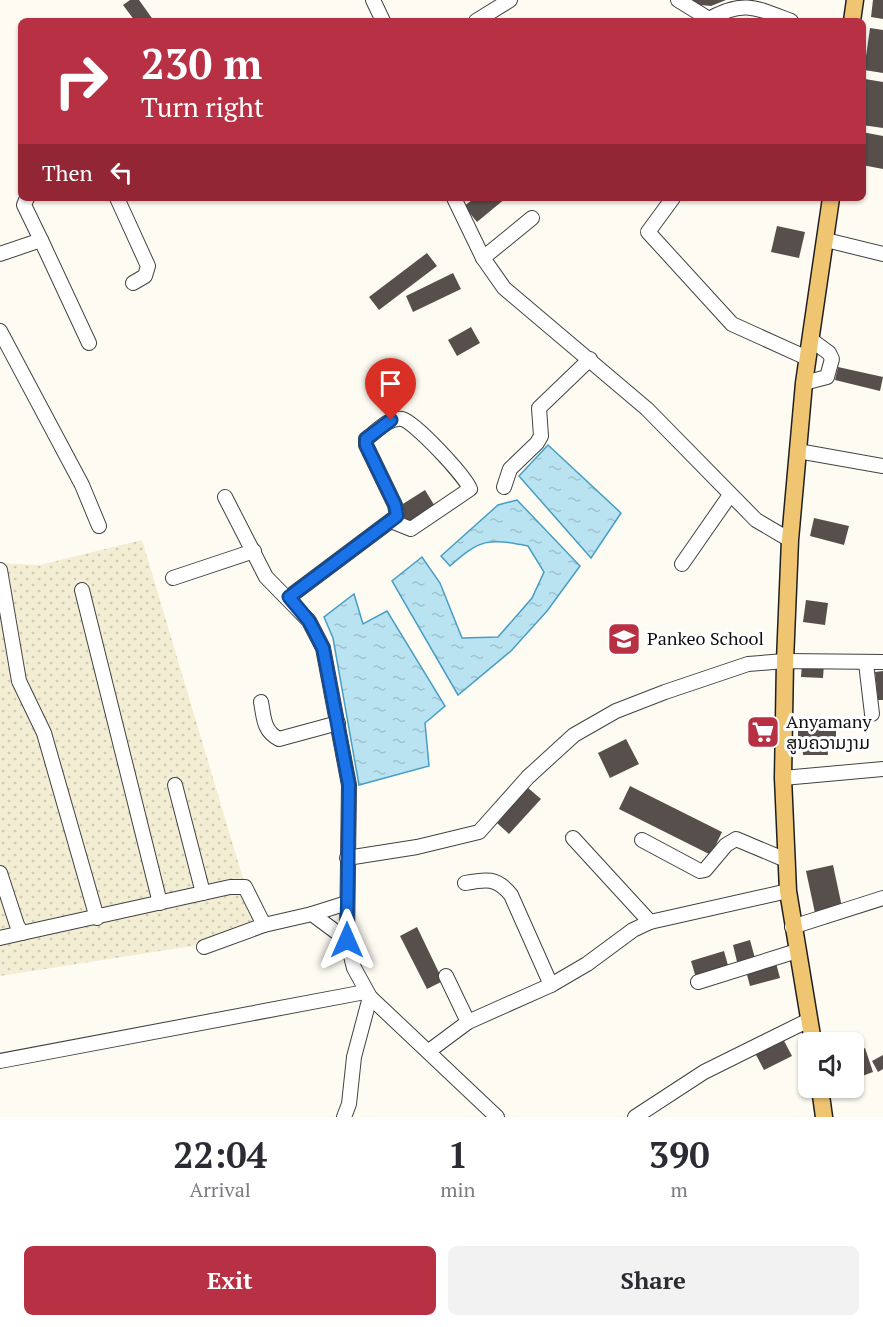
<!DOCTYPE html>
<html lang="en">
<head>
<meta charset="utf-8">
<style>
  body { margin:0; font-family:"PT Serif","Noto Sans Lao",serif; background:#f2f2f3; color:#2b2b33; height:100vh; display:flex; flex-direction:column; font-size:22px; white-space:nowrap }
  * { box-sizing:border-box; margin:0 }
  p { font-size:20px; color:#7c7c81 }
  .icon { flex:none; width:33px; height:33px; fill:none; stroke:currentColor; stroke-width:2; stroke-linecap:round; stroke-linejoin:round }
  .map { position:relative; height:1117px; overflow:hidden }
  .details { display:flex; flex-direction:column; background:#fff; flex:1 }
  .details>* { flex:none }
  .hud { position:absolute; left:18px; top:18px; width:848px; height:183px; border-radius:9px; box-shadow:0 2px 4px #0004; background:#b73043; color:#fff; overflow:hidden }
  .buttons { position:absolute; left:798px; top:1032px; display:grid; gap:12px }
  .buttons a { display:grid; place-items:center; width:66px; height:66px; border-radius:9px; background:#fff; box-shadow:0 2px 4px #0004; font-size:30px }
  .pin { position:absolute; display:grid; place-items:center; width:51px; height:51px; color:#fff; margin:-62px -26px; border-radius:50% 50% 50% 0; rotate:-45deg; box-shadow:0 0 6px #0007 }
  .pin .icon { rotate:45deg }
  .me { position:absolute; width:66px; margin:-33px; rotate:0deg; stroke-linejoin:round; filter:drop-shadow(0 0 4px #0008) }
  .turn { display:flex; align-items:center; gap:21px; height:126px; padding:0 24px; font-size:27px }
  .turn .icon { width:78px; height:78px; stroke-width:2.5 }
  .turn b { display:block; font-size:42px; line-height:51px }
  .then { display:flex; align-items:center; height:57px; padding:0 24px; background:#0003; gap:12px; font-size:22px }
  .eta { display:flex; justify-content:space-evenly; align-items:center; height:102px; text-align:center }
  .eta b { font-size:36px; font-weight:800; line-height:42px }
  .button { display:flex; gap:12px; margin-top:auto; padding:12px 24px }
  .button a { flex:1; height:69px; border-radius:9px; background:#b73043; color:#fff; font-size:24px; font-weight:800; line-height:69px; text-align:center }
  .button a+a { background:#f2f2f3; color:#2b2b33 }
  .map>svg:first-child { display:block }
  .farmland { fill:url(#farmland-dots) }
  .water { fill:url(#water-ripples); stroke:#469ec5; stroke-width:1.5 }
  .building { fill:#574f4c }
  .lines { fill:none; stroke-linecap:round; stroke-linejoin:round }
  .minor-casing { stroke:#424242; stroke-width:16 }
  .major-casing { stroke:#202020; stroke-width:19 }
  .minor { stroke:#fff; stroke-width:14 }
  .major { stroke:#efc571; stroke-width:16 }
  .route-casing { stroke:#114b97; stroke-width:15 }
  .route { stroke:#1a73e8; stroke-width:10 }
  .labels { text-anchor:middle; stroke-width:6; stroke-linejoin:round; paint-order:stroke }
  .poi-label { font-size:18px; fill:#0f0f0f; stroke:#fff; text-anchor:start }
</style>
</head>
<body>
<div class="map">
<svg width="883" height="1117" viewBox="0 0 883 1117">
  <defs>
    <pattern id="farmland-dots" width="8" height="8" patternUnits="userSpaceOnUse" patternTransform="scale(1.5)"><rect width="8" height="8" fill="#f3edd3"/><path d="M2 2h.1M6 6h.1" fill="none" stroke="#cfcab4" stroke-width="1.8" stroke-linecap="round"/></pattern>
    <pattern id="water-ripples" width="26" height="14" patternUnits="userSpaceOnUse" patternTransform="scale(1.5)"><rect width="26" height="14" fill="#bae3f2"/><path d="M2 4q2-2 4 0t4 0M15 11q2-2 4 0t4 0" fill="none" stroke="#9fc2ce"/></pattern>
  </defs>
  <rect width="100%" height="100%" fill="#fefbf2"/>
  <polygon class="farmland" points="142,540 256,922 199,945 0,976 0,563 40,565"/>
  <g class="water">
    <polygon points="548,445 621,513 591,558 519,476"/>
    <path d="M517 500 580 566 547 611 511 651 458 695 392 581 422 557 440 583 462 638 498 637 532 598 544 572 528 546C488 538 480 539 450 566L441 556 498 505Z"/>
    <polygon points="354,594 363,624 387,611 445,706 425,723 429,766 359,785 333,638 324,617"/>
  </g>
  <g class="building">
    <polygon points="130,0 139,0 154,21 135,21 123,5"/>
    <polygon points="692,0 726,0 711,6 700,5"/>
    <polygon points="873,0 883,0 883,19 871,17"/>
    <polygon points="870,28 883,30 883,73 864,70"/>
    <polygon points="865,79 883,82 883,128 862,125"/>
    <polygon points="862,132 883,136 883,169 862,165"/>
    <polygon points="475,198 506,198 477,222 464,206"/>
    <polygon points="777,226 805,232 799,258 771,252"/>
    <polygon points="427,253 437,266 379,310 369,297"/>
    <polygon points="453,273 461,289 413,312 406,296"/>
    <polygon points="471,327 480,343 457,356 448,340"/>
    <polygon points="838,367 883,377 880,391 835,380"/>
    <polygon points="425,490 436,508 409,524 398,507"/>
    <polygon points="814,518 849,526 844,545 810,536"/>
    <polygon points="806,600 828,603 825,625 803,622"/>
    <polygon points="802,664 824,664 823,678 801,677"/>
    <polygon points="883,671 883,700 878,700 875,672"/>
    <polygon points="836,723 836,739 798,739 798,724"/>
    <polygon points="626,739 639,764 610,778 598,753"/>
    <polygon points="827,740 828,755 803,755 802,741"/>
    <polygon points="630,786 722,832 711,855 619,809"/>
    <polygon points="528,788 541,799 509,834 497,823"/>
    <polygon points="833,865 842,907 815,913 806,871"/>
    <polygon points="417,927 443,981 427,989 400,936"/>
    <polygon points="750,940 756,962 738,966 733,945"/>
    <polygon points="724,951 729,969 696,978 691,961"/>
    <polygon points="776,963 780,978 750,986 746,971"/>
    <polygon points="782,1037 792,1056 764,1070 754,1051"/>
    <polygon points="865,1048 873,1072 854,1079 854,1052"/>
    <polygon points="883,1055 883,1069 878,1072 872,1061"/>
  </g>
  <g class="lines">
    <defs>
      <g id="minor">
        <polyline points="373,0 383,21"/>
        <path d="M678 0 709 19C743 0 755 7 791 21"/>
        <polyline points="476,21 510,0"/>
        <polyline points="117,198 148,266 145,276 133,283"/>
        <polyline points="454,198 483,258 504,288 647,409 756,520 790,540"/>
        <polyline points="673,198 648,232 732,324 807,358"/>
        <polyline points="41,240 89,343"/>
        <polyline points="826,240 883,254"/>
        <polyline points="0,254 41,240 24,205 27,198"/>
        <polyline points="483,258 532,218"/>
        <polyline points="0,331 82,485 99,526"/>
        <polyline points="804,383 827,377 832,359 829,353 810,339"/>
        <polyline points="798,451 883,466"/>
        <polyline points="504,487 510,469 537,443 541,436 539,408 590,359"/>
        <polyline points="225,497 266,577 309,621 323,648 349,785 347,940 354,968 370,997 497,1117"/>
        <polyline points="682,564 730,495"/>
        <polyline points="0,570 19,681 44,733 97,918"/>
        <polyline points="173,578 254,551"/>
        <polyline points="82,590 160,903"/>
        <path d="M289 597 397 516 395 505 366 445V439C376 432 389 417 402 419 415 422 465 476 470 489L411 529 391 521"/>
        <polyline points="866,663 872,714"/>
        <path d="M261 702C264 717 263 731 279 739L338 723"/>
        <polyline points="783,778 883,769"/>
        <polyline points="175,785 203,893"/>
        <polyline points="573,838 650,922"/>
        <polyline points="642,840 700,871 705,870 726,845 736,839 786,860"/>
        <polyline points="347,858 417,847 479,832 528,777 574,735 616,711 665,692 748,664 785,661 883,662"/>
        <polyline points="0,873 17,925 22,933 230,887 245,887 264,925 312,914 347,940"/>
        <path d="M465 883C486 879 497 877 511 895L551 985"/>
        <polyline points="312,914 347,903"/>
        <polyline points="792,927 883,898"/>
        <polyline points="0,938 22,933"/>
        <polyline points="204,947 264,925"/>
        <polyline points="446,976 468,1022"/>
        <polyline points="698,982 797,951"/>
        <polyline points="429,1051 468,1022 551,985 587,964 633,930 650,922 788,891"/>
        <polyline points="0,1061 365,992"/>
        <polyline points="344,1117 349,1104 354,1057 370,997"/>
        <polyline points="635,1117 704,1072 809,1020"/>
      </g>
      <g id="major">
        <polyline points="852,21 855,0"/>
        <polyline points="813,1042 788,891 783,778 785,661 790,540 804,383 831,198"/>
        <polyline points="820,1088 824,1117"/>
      </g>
    </defs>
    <use href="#minor" class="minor-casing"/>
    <use href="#major" class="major-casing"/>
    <use href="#minor" class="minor"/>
    <use href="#major" class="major"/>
  </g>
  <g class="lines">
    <defs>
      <polyline id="route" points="347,940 349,785 323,648 309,621 289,597 397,516 395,505 366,445 366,439 391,420"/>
    </defs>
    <use href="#route" class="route-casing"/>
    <use href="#route" class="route"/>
  </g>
  <defs>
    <symbol id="school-square" viewBox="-11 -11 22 22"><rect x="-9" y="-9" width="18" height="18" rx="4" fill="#b73043" stroke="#fff"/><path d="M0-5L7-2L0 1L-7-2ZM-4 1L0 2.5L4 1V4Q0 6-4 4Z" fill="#fff"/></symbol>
    <symbol id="supermarket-square" viewBox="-11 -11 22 22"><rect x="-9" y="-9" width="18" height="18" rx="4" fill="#b73043" stroke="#fff"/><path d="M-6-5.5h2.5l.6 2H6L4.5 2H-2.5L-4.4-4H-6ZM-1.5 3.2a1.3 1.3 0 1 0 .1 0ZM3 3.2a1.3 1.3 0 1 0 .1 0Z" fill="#fff"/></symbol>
  </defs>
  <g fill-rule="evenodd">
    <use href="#school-square" x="605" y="620" width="38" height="38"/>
    <use href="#supermarket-square" x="744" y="713" width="38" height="38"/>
  </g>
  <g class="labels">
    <g class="poi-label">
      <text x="647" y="645">Pankeo School</text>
      <text x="786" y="728">Anyamany<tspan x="786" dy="21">ສູນຄວາມງາມ</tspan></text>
    </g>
  </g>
</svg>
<div class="buttons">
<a><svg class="icon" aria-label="sound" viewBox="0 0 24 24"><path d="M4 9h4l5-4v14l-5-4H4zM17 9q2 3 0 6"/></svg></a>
</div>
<div class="pin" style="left:391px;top:420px;background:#d93025"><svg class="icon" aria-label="arrive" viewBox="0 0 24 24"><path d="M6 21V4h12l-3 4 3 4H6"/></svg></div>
<svg class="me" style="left:347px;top:940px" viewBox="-20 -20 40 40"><path d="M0-17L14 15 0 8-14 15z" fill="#1a73e8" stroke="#fff" stroke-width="4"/></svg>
<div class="hud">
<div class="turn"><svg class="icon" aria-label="right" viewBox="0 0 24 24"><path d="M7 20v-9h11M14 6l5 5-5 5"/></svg><div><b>230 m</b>Turn right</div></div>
<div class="then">Then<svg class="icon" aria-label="left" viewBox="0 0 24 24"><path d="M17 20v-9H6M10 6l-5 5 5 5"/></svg></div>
</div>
</div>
<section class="details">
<div class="eta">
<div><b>22:04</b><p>Arrival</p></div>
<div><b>1</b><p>min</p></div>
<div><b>390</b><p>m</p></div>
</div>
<div class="button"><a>Exit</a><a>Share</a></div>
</section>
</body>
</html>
